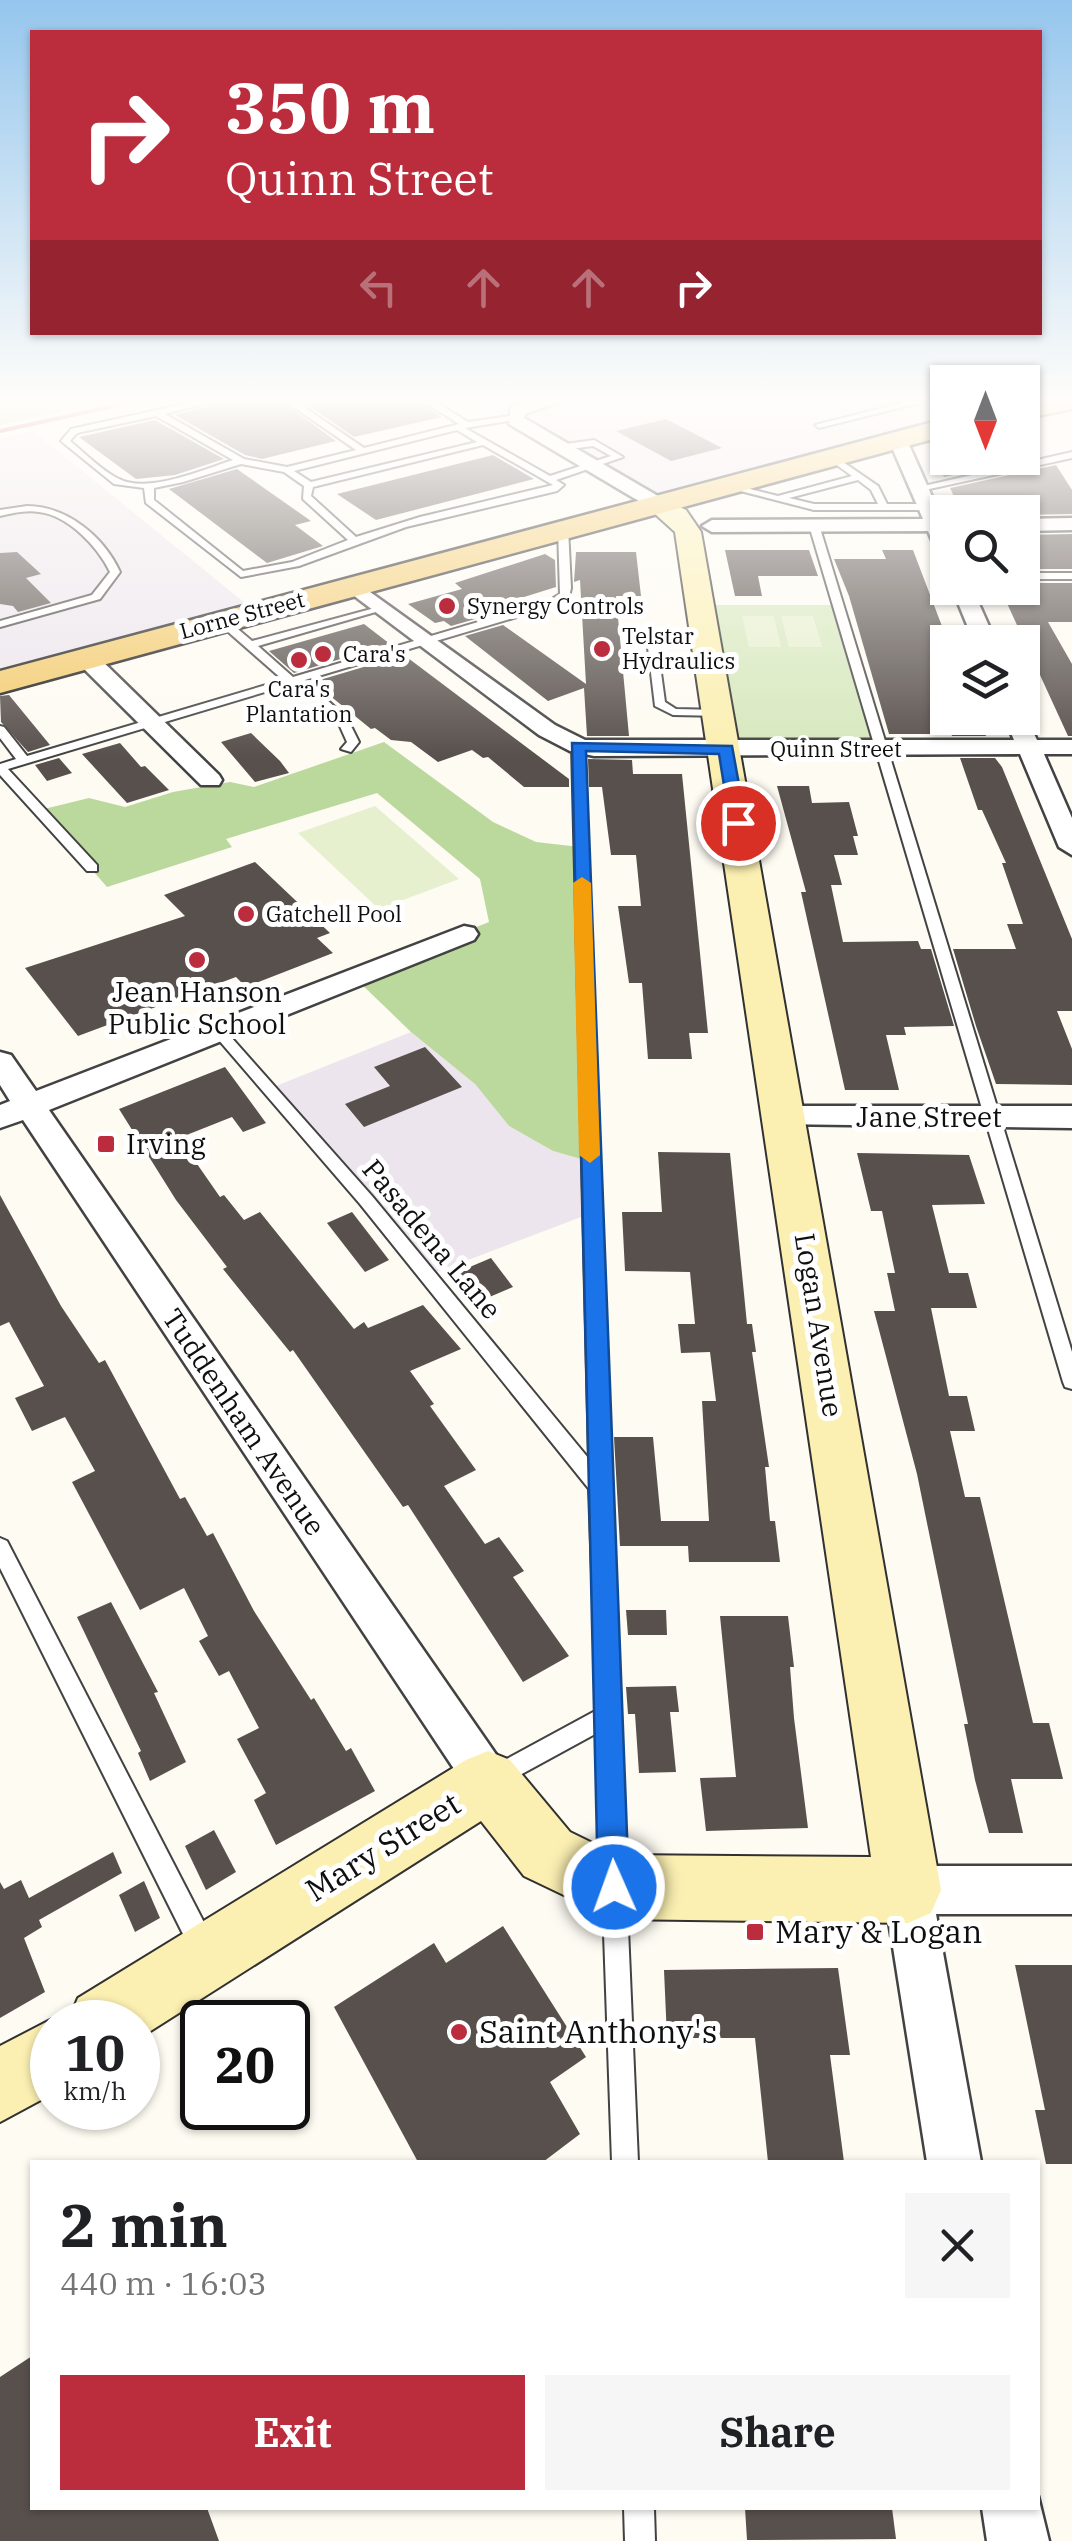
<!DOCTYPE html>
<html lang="en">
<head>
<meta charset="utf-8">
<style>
  body { margin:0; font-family:"IBM Plex Serif",serif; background:#f6f6f6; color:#202124; height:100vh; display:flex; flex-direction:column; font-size:38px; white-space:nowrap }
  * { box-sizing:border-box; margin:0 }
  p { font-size:32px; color:#757577 }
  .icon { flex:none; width:55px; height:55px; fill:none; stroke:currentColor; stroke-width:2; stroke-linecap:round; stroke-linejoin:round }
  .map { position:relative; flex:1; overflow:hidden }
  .sheet { position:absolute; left:30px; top:2160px; width:1010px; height:350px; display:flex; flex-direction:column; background:#fff; border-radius:0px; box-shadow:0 2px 8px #0004 }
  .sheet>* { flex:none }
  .top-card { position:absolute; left:30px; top:30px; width:1012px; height:305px; border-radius:0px; box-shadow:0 2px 8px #0004; background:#bb2c3c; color:#fff; overflow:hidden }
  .needle { width:65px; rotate:180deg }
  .tools { position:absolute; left:930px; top:365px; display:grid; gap:20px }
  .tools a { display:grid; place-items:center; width:110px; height:110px; border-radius:0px; background:#fff; box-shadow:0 2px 8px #0004; font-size:50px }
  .speed { position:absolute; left:30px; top:2000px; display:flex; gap:20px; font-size:50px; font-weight:700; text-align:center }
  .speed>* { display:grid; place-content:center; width:130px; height:130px; border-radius:50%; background:#fff; box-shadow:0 2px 8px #0004; line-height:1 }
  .speed small { font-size:25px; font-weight:400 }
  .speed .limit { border:5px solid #111; border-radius:15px; background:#fff; color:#111 }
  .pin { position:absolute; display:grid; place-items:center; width:85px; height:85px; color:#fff; margin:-42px; border:5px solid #fff; border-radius:50%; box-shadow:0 2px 10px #0007 }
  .me { position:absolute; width:110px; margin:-55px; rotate:358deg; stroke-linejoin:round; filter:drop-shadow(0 0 8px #0008) }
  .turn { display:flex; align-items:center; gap:35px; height:210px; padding:0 30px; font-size:45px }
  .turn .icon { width:130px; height:130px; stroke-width:2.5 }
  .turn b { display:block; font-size:70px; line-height:85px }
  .lanes { display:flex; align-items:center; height:95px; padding:0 30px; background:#0003; justify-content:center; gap:50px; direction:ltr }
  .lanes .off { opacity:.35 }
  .round { display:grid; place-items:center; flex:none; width:105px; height:105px; border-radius:0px; background:#f6f6f6 }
  .summary { display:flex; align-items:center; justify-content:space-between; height:170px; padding:0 30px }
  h1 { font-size:60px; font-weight:700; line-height:75px }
  .action { display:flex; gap:20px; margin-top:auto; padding:20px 30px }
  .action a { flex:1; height:115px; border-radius:0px; background:#bb2c3c; color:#fff; font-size:40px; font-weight:700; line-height:115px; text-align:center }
  .action a+a { background:#f6f6f6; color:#202124 }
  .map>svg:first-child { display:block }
  .industrial { fill:#ece5ed }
  .green { fill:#d6e8bd }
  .forest { fill:#bbd89d }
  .pitch { fill:#e6f0ce }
  .building { fill:#58504c }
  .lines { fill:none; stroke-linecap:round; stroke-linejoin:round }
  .lane-casing { stroke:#424242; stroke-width:4 }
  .street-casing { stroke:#424242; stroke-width:5 }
  .secondary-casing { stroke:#313131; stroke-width:4 }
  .primary-casing { stroke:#202020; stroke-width:5 }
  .lane { fill:#fff; fill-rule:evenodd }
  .street { fill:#fff; fill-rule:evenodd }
  .secondary { fill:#fbefb1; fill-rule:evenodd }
  .primary { fill:#f3cb6e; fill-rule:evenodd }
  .rail { stroke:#bb2c3c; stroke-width:4 }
  .route { fill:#1a73e8; stroke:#114b97; stroke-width:2.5 }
  .slow { fill:#f59e0b }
  .poi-dot { fill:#bb2c3c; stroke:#fff; stroke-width:4 }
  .labels { text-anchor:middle; stroke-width:10; stroke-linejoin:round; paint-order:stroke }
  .far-poi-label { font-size:22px; fill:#0f0f0f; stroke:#fff; text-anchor:start }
  .far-street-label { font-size:22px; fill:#0f0f0f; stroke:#fff }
  .poi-label { font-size:28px; fill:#0f0f0f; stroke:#fff }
  .street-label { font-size:28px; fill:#0f0f0f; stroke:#fff }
  .near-street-label { font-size:32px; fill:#0f0f0f; stroke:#fff }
  .near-poi-label { font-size:32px; fill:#0f0f0f; stroke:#fff; text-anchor:start }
</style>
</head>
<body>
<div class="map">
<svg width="1072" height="2541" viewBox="0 0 1072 2541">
  <rect width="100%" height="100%" fill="#fefbf3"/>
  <g class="industrial">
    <polygon points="470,401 947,401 947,427 657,503 517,419 501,419"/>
    <polygon points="33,431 256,612 0,682 0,438"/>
    <polygon points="411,1032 475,1084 509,1126 553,1151 588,1161 589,1214 426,1276 266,1090"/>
  </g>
  <polygon class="green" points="702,605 836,605 877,749 729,750"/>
  <g class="forest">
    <polygon points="0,401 110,401 0,425"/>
    <polygon points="384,742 493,822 536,842 580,847 588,1161 553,1151 509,1126 475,1084 411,1032 353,976 489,922 480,879 377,793 226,839 232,847 107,887 40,810 89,798 125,807 173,792 230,782 254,787"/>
  </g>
  <g class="pitch">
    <polygon points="742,616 774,616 781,647 749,647"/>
    <polygon points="781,616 813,616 822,647 789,647"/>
    <polygon points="375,806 459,879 379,909 298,833"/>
  </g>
  <g class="building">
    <polygon points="227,401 281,401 336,441 262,459 245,455 175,415"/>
    <polygon points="302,401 419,401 442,417 354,437"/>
    <polygon points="666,419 722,448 671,461 616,431"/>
    <polygon points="155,420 224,459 175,475 136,479 79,437"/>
    <polygon points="493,455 534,479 376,520 337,494"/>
    <polygon points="996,458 1031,458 944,477 940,469"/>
    <polygon points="1056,465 1072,490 1072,514 1022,515 1009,509 960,509 950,488"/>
    <polygon points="237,469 311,521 295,525 323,546 267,563 169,489"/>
    <polygon points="1072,534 1072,569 1022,569 1022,535"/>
    <polygon points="725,550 809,550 818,576 758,576 762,596 735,596"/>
    <polygon points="882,550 913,550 948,642 948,718 979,718 986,736 952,736 948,723 948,734 889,734 849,596 834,559 886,559"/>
    <polygon points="17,552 41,574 26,578 51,603 18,612 13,606 0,604 0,553"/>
    <polygon points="576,552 636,552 641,596 616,596 629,736 587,736 584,688 548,701 465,636 503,625 586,684 580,580 574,582"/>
    <polygon points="545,554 555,560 556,587 482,610 489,615 451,626 444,621 435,623 408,604 462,589 455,583"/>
    <polygon points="1022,583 1072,583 1072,622 1048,622 1072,664 1072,736 1068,736 1000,588 1022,588"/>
    <polygon points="364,624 390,644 294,673 269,651"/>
    <polygon points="404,655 569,779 569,787 524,787 488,757 483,758 472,750 438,762 411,742 391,740 375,728 371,729 313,682"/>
    <polygon points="9,695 50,745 28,752 1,722 0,696"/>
    <polygon points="251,733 280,761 289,773 255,782 221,742"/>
    <polygon points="120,743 141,767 145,766 169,790 127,803 82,754"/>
    <polygon points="59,758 72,773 47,781 35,765"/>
    <polygon points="960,758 995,758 1002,767 1072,939 1072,1011 1057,1011 1072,1049 1072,1085 996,1084 976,1026 953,949 1016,949 1007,924 1023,924 1002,863 1006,863 982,810 978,810"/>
    <polygon points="588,759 632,760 633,774 682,774 708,1033 689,1033 692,1059 648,1059 642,983 629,983 618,906 641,906 636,855 611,855 602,787 589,787"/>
    <polygon points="777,786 809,786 812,803 849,802 858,836 853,836 858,855 834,855 842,885 831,885 843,942 918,941 921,949 931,949 954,1026 904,1027 906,1035 886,1035 899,1090 845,1090 801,892 806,892"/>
    <polygon points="255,862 330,933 317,938 333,953 246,987 236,977 78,1036 25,968 185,916 164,895"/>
    <polygon points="425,1047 462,1087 364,1127 345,1104 390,1086 374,1067"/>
    <polygon points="225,1067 266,1123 243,1132 232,1117 179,1138 220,1197 224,1195 244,1220 260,1212 354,1329 364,1322 368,1328 423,1305 461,1349 410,1371 434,1404 430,1406 476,1470 444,1486 485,1544 499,1537 524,1571 513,1577 569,1656 523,1682 408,1505 403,1507 293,1350 290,1352 223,1269 227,1267 176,1200 119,1109"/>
    <polygon points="658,1152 730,1153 747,1324 752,1324 756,1352 752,1352 769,1467 765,1467 770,1521 775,1521 780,1562 689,1562 688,1546 620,1546 614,1437 653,1437 661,1521 709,1521 702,1401 716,1401 710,1352 681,1353 678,1324 695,1324 690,1272 625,1271 622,1212 662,1212"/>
    <polygon points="857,1153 969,1155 985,1204 932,1205 949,1273 968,1273 977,1308 931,1308 949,1396 967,1396 975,1431 950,1431 965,1497 980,1497 1033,1723 1049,1723 1063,1779 1011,1779 1023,1833 989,1833 975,1780 964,1724 968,1724 917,1474 874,1311 895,1311 887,1273 895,1273 882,1211 871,1211"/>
    <polygon points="0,1195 61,1306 99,1363 105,1360 180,1499 185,1497 207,1536 213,1533 254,1611 311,1700 314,1698 346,1751 351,1748 375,1791 276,1845 254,1800 266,1793 237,1739 259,1728 229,1671 219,1676 199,1641 208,1636 184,1588 140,1610 72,1482 95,1471 65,1417 32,1431 15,1398 44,1386 9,1322 0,1326"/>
    <polygon points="352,1212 389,1260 365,1272 327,1223"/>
    <polygon points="491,1258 513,1287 480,1301 458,1272"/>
    <polygon points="111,1602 158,1692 154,1693 186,1762 150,1781 138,1753 141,1751 77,1617"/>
    <polygon points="626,1610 666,1610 667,1635 628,1635"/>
    <polygon points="720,1616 788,1616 794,1667 790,1667 794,1718 808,1828 706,1831 700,1778 736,1777"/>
    <polygon points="676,1686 679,1712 670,1712 676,1772 639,1773 635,1714 628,1714 626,1687"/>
    <polygon points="214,1830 236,1872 206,1890 185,1846"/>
    <polygon points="113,1852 122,1873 39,1920 42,1927 24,1938 45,1992 0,2018 0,1882 4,1889 21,1880 29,1898"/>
    <polygon points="144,1881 160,1918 135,1932 119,1895"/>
    <polygon points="503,1926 586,2057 550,2082 580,2134 543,2162 418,2162 334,2007 434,1943 446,1963"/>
    <polygon points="1015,1965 1072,1965 1072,2164 1046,2164 1035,2110 1045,2110"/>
    <polygon points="838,1968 850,2055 830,2055 844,2162 768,2162 755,2038 667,2038 664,1970"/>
    <polygon points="32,2356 32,2508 207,2508 219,2541 0,2541 0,2377"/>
    <polygon points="745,2508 892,2508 896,2539 747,2540"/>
  </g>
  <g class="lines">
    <defs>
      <g id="lane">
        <path d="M198 401H216L165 414 244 459 287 467 356 450 285 401H295L364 448 459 424 423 401H434L468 422 518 415 515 420 465 428 550 476 611 456 593 446 562 450 559 445 594 440 623 457 556 480 564 485 557 491 406 527 299 566 241 577 146 503 144 488 114 484 61 441 71 429ZM156 416 233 460C205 469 148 494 119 479 102 471 85 453 70 441L77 433ZM457 430 477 442 311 482 294 471ZM483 445 553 485 420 517 356 537 311 496 313 487ZM241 464 284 472 304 486 303 499 348 540 292 562 243 571 154 500V488L183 482Z"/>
        <polygon points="910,401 927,401 819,428 815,425"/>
        <polygon points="1072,452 1072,458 920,491 915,488"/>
        <path d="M830 453 878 486 887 504H928L933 507 928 510H814L717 485 722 482 778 496 852 476 827 458ZM858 480 871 490 878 504H814L789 498Z"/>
        <path d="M27 506C67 506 104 537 120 572L100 599 0 627V621L92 595 110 572C98 547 68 515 39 512 26 510 13 513 0 516V510Z"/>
        <polygon points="814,522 819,525 1072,1352 1072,1389 1065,1387 1063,1382 809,525"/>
        <polygon points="563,525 568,528 571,588 569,597 557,605 305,680 347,718 359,742 351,752 341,749 347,742 338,722 295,683 8,769 97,865 97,871 87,871 0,775 0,764 16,759 0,738 0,726 4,727 27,756 283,680 218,623 218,619 226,619 252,641 386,605 386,609 258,646 293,677 549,601 560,594 558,528"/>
        <rect x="1022" y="573" width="50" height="6"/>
        <polygon points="646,631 710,631 711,633 706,636 656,636 665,702 676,709 720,710 726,714 724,716 673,715 655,706"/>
        <polygon points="578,742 584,746 609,1485 638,2162 612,2162 597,1733 498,1787 490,1784 487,1776 490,1768 597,1710 589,1489 360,1204 211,1031 218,1026 223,1028 372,1196 589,1459 572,746"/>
        <polygon points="0,1538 7,1541 212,1938 215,1947 212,1956 203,1959 194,1956 0,1568"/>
        <polygon points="624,2508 654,2508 655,2541 625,2541"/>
      </g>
      <g id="street">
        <polygon points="533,401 562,401 525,414 524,418 663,499 663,507 649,507 509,424 511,407"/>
        <polygon points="897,433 906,438 942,519 948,519 948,560 938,554 928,531 712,532 702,526 712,520 923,519 888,438"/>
        <polygon points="1072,518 1072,530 1022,531 1022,519"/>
        <polygon points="352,579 555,725 585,740 1014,740 1004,718 1022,718 1024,713 1037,740 1072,740 1072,754 1044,754 1072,818 1072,855 1059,847 1020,754 594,756 570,751 539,735 345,589 342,585"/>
        <polygon points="952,588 972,588 996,642 974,642"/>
        <polygon points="86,651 94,653 219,775 222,780 219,785 201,785 78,663 75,658"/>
        <polygon points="464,926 474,928 478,934 474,940 49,1110 504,1766 511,1781 504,1796 488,1803 472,1796 23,1120 0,1128 0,1105 10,1101 0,1085 0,1052 11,1055 36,1091"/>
        <polygon points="786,1106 1072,1106 1072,1128 775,1124 770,1117 775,1110"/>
        <polygon points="908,1866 1072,1866 1072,1914 936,1914 981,2162 927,2162 884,1890 891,1873"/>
        <polygon points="1038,2496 1049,2541 987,2541 982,2508 1038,2508"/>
      </g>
      <g id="secondary">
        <polygon points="656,495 686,510 701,532 941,1890 931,1913 908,1923 614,1919 524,1876 481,1821 138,2039 138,2022 68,2022 78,1998 466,1760 488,1751 510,1760 570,1832 617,1855 871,1857 675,532 643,503"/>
        <polygon points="52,2019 60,2022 52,2022 52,2094 0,2122 0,2046"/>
      </g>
      <g id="primary">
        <polygon points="1072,401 1072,409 1022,419 1022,403"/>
        <polygon points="948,418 948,435 0,693 0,671"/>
      </g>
    </defs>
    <use href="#lane" class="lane-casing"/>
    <use href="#street" class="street-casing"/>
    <use href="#secondary" class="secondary-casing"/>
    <use href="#primary" class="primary-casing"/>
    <use href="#lane" class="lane"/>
    <use href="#street" class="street"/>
    <use href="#secondary" class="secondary"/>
    <use href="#primary" class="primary"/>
    <polyline class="rail" points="0,431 137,401"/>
  </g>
  <linearGradient id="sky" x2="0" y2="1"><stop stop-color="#95c6ed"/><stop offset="0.53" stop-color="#fffdfa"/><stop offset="1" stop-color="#fffdfa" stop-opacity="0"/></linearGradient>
  <rect width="1072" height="757" fill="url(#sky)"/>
  <polygon class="route" points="572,743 732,746 746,823 738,828 730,823 719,754 586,751 629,1887 625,1898 614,1903 603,1898 598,1887"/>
  <polygon class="slow" points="582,877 591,883 600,1155 590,1163 579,1155 573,883"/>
  <g class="poi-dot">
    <circle cx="447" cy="606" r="10"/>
    <circle cx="602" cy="649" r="10"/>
    <circle cx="323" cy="654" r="10"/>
    <circle cx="299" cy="660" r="10"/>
    <circle cx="246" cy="914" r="10"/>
    <circle cx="197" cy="960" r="10"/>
    <rect x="96" y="1134" width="20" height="20" rx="5"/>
    <rect x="745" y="1922" width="20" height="20" rx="5"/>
    <circle cx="459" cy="2032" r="10"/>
  </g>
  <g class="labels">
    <g class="far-poi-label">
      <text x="467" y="614">Synergy Controls</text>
      <text x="622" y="644">Telstar<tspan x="622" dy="25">Hydraulics</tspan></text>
      <text x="343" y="662">Cara's</text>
      <text x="299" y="697" text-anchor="middle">Cara's<tspan x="299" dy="25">Plantation</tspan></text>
      <text x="266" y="922">Gatchell Pool</text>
    </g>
    <g class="far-street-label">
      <text transform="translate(242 615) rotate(-15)" y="8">Lorne Street</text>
      <text x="836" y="757">Quinn Street</text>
    </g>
    <g class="poi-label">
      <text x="197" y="1002">Jean Hanson<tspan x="197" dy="32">Public School</tspan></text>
      <text x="126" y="1154" text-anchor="start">Irving</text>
    </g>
    <g class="street-label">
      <text x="929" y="1127">Jane Street</text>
      <text transform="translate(432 1239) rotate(50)" y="10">Pasadena Lane</text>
      <text transform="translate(819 1325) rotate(81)" y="10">Logan Avenue</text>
      <text transform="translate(244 1422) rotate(56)" y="10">Tuddenham Avenue</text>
    </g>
    <g class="near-street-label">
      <text transform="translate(383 1847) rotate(-32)" y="11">Mary Street</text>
    </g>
    <g class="near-poi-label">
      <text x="775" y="1943">Mary &amp; Logan</text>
      <text x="479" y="2043">Saint Anthony's</text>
    </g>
  </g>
</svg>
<div class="tools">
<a><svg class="needle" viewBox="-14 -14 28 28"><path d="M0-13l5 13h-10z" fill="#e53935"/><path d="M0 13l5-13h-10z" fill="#757577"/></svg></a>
<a><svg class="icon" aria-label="search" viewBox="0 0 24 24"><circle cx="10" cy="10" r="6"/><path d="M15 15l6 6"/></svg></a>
<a><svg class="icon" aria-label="layers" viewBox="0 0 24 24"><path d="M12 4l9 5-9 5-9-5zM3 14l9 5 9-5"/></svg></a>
</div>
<div class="speed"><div>10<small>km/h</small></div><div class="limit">20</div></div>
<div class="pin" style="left:738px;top:823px;background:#d93025"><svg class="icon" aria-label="arrive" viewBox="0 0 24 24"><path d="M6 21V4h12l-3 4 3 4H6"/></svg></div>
<svg class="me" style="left:614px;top:1887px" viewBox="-20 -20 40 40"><circle r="17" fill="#1a73e8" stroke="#fff" stroke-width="3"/><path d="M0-11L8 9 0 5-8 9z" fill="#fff"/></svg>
<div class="top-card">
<div class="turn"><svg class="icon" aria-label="right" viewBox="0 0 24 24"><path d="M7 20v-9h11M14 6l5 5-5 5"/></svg><div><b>350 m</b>Quinn Street</div></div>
<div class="lanes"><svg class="icon off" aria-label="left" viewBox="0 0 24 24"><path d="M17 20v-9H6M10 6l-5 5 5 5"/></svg><svg class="icon off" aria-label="ahead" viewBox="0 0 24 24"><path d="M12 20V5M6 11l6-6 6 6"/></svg><svg class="icon off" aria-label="ahead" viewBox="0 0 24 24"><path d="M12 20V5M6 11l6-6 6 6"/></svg><svg class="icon" aria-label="right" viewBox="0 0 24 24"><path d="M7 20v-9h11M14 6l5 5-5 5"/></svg></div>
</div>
<section class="sheet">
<div class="summary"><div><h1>2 min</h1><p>440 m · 16:03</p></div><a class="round"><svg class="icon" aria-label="close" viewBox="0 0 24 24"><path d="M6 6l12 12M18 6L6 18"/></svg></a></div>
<div class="action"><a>Exit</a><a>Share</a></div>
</section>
</div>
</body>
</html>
